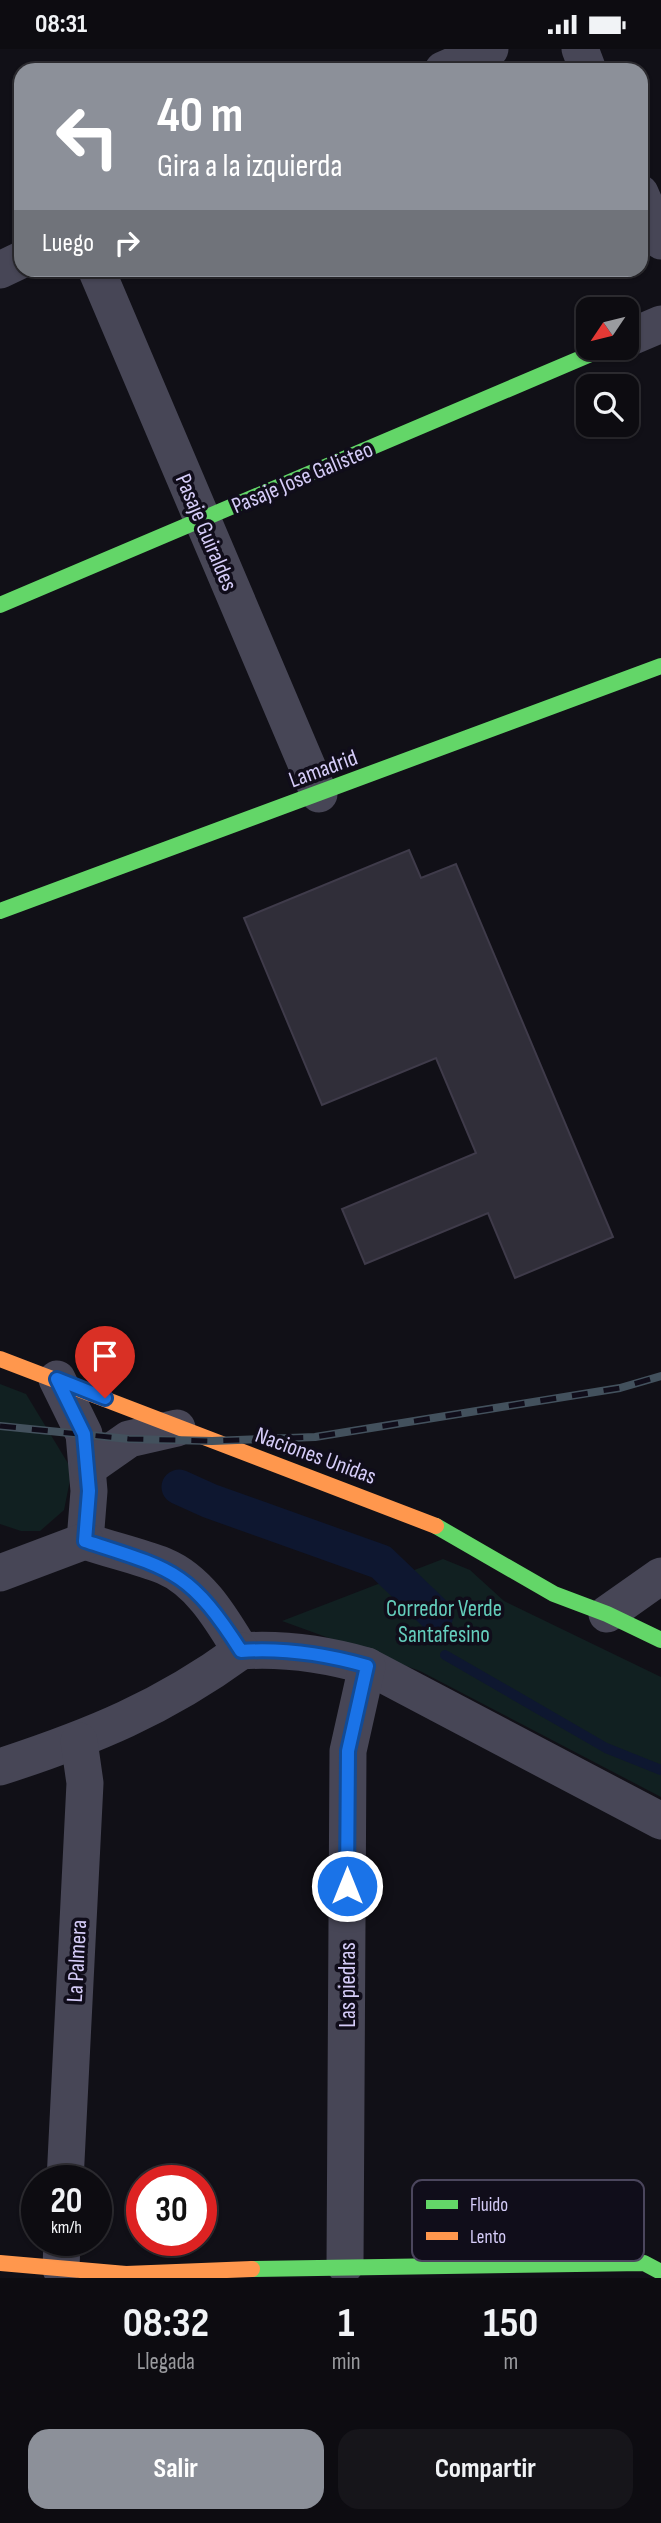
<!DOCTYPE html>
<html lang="es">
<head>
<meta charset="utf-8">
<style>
  body { margin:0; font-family:"Sofia Sans Condensed",sans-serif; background:#16151a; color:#f1f3f6; height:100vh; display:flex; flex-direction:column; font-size:26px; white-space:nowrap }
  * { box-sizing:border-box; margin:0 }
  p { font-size:23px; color:#9a9b9f }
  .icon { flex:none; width:38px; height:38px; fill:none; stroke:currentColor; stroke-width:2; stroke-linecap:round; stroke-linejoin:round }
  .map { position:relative; height:2229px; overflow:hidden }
  .sheet { display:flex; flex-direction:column; background:#0d0c11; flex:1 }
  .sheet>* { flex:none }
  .guide { position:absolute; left:14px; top:14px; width:634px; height:214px; border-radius:21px; box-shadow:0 2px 5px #0004,0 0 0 2px #2d2c31; background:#8c9099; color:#fff; overflow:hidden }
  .needle { width:46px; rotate:235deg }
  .fabs { position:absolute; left:576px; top:248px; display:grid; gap:14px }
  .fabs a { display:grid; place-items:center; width:63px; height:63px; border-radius:14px; background:#0d0c11; box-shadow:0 2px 5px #0004,0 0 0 2px #2d2c31; font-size:35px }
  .speed { position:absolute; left:21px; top:2116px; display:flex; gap:14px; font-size:35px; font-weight:700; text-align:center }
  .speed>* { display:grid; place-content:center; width:91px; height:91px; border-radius:50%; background:#0d0c11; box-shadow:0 2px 5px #0004,0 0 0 2px #2d2c31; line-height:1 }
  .speed small { font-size:18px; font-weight:400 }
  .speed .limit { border:10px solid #d22; background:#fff; color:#111 }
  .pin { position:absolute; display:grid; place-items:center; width:60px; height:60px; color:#fff; margin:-72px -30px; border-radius:50% 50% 50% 0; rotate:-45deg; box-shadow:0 0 7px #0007 }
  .pin .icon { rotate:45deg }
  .me { position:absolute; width:77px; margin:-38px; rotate:0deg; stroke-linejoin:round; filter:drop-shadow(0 0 5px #0008) }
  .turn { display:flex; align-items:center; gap:24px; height:147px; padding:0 28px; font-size:32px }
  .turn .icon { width:91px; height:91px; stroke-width:2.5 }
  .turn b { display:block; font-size:49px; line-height:60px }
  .then { display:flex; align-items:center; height:66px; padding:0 28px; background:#0003; gap:14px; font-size:26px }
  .eta { display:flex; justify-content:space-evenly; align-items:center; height:119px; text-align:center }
  .eta b { font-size:42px; font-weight:700; line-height:49px }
  .primary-button { display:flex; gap:14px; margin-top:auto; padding:14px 28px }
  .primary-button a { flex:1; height:80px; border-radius:21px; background:#8c9099; color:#fff; font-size:28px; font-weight:700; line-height:80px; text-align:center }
  .primary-button a+a { background:#16151a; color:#f1f3f6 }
  .status { display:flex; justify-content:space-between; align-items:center; height:49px; padding:0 35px; background:#0d0c11; direction:ltr }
  .status svg { height:19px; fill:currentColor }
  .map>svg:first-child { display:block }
  .green { fill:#112021 }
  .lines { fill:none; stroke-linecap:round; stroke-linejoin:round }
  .stream { stroke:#0e1730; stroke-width:10 }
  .canal { stroke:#0e1730; stroke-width:35 }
  .building { fill:#302e39; stroke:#3f3b4a; stroke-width:2 }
  .street { stroke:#474656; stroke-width:37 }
  .fast { stroke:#63d668; stroke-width:16 }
  .slow { stroke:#ff974d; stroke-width:16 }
  .rail-casing { stroke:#43515d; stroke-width:8 }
  .rail { stroke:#100d1a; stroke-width:5; stroke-dasharray:16; stroke-linecap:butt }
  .route-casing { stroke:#114b97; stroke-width:18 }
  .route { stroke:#1a73e8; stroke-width:12 }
  .labels { text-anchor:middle; stroke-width:7; stroke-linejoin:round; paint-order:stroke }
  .street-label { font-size:23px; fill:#d5ccf8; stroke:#100d1a }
  .park-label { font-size:23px; fill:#64cdbc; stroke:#100d1a }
  .key { fill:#100d1a; stroke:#4b465d; stroke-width:2 }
  .key-label { font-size:19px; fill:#d5ccf8 }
</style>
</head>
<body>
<div class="status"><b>08:31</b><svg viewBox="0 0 49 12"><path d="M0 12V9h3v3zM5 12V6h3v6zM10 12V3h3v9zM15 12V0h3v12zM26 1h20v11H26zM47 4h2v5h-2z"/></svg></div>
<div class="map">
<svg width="661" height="2229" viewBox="0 0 661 2229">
  <rect width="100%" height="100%" fill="#111017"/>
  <g class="green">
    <polygon points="0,1335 26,1345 72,1421 64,1461 40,1482 21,1482 0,1475"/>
    <polygon points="443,1510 470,1521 504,1552 661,1628 661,1748 420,1622 282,1572"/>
  </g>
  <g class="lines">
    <polyline class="stream" points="445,1606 606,1699 661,1721"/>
    <polyline class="canal" points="179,1438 210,1452 381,1513 436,1566"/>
  </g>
  <polygon class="building" points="409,801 421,829 456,815 613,1188 515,1229 488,1164 365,1215 342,1160 476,1104 436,1009 322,1056 244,869"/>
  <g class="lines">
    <g class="street">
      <polyline points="580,0 588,21"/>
      <polyline points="443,21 490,0"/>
      <polyline points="640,144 661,192"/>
      <polyline points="96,220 319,745"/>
      <polyline points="0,221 21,211"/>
      <polyline points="626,290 661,275"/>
      <polyline points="57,1330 84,1385 89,1442 85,1492"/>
      <polyline points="89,1418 129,1390 177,1379"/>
      <path d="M85 1492C111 1501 138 1507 164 1517 200 1532 222 1571 241 1602"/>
      <polyline points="0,1524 85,1492"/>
      <polyline points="607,1565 661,1527"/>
      <path d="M241 1602C285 1599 325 1605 367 1617L661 1772"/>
      <path d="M0 1718C92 1688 163 1659 241 1602"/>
      <polyline points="65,2132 85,1734 79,1692"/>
      <polyline points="345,2216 348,1702 367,1617"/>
      <polyline points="61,2220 62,2191"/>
    </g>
    <g class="fast">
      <polyline points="0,556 605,299"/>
      <polyline points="0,862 661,617"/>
      <polyline points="436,1477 554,1545 607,1565 661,1591"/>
      <polyline points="252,2220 644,2214 661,2223"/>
    </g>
    <g class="slow">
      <polyline points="0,1310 436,1477"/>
      <polyline points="0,2214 126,2225 252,2220"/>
    </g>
    <defs>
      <polyline id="rail" points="0,1377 129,1390 212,1392 315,1388 620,1339 661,1327"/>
    </defs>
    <use href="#rail" class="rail-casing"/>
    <use href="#rail" class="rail"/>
  </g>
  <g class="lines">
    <defs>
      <path id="route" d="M105 1349 57 1330 84 1385 89 1442 85 1492C172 1520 190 1522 241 1602 285 1599 325 1605 367 1617L348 1702 347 1837"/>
    </defs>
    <use href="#route" class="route-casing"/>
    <use href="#route" class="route"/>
  </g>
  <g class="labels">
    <g class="street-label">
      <text transform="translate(302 428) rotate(-23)" y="8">Pasaje Jose Galisteo</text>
      <text transform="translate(207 483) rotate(67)" y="8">Pasaje Guiraldes</text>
      <text transform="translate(323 719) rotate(-20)" y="8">Lamadrid</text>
      <text transform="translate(316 1406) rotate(20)" y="8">Naciones Unidas</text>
      <text transform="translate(76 1912) rotate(-87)" y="8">La Palmera</text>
      <text transform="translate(347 1936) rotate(-90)" y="8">Las piedras</text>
    </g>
    <g class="park-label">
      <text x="444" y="1567">Corredor Verde<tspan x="444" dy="26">Santafesino</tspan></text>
    </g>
  </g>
  <rect x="412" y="2131" width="232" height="81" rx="10" class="key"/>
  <rect x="426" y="2151" width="32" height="9" fill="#63d668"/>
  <rect x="426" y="2183" width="32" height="8" fill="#ff974d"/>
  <g class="key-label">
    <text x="470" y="2162">Fluido</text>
    <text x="470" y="2194">Lento</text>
  </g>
</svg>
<div class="fabs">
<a><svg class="needle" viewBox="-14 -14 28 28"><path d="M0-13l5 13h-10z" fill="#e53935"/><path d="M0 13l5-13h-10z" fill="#9a9b9f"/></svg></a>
<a><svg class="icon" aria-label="search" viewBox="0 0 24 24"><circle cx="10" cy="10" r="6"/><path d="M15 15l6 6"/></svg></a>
</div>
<div class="speed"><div>20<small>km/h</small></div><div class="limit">30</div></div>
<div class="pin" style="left:105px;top:1349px;background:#d93025"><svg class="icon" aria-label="arrive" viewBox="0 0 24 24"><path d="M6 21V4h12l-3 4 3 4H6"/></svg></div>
<svg class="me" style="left:347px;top:1837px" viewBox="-20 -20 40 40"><circle r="17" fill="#1a73e8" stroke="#fff" stroke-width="3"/><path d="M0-11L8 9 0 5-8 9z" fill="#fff"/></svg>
<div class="guide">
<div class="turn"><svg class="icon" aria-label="left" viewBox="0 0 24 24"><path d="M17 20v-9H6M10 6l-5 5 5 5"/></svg><div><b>40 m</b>Gira a la izquierda</div></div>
<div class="then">Luego<svg class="icon" aria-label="right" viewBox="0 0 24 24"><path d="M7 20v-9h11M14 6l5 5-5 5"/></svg></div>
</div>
</div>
<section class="sheet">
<div class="eta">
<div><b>08:32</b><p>Llegada</p></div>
<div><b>1</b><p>min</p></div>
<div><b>150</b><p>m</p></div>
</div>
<div class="primary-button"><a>Salir</a><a>Compartir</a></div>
</section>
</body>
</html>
